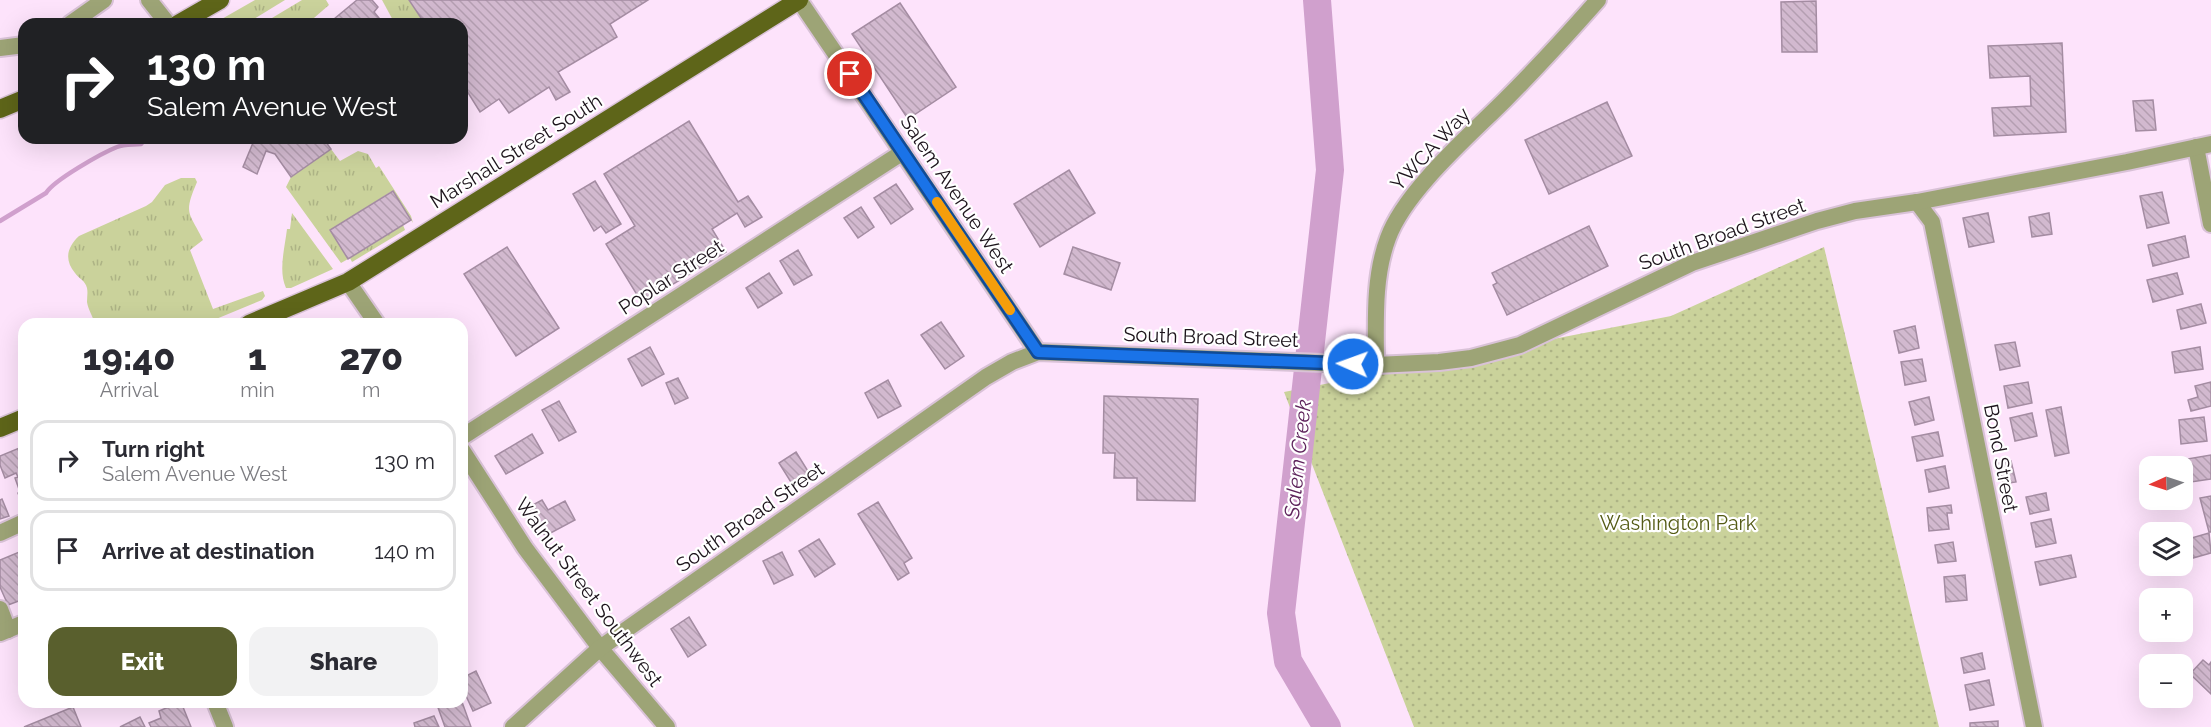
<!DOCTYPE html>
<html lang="en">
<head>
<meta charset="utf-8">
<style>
  body { margin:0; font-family:Raleway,sans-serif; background:#f2f2f3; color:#2b2b33; height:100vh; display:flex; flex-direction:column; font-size:22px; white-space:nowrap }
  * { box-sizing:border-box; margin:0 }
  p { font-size:20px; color:#7c7c81 }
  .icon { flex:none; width:33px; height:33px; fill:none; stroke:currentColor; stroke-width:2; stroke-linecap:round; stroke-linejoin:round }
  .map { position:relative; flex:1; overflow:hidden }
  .sheet { position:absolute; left:18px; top:318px; width:450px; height:390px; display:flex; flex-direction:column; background:#fff; border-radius:18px; box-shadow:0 6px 24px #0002 }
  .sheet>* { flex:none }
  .guide { position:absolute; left:18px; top:18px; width:450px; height:126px; border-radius:18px; box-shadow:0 6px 24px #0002; background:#202124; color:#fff; overflow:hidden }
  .needle { width:39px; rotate:267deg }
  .controls { position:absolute; left:2139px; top:456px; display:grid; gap:12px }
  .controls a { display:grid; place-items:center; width:54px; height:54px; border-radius:12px; background:#fff; box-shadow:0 6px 24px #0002; font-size:30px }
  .pin { position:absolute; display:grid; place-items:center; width:51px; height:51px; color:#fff; margin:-26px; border:3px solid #fff; border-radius:50%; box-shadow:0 2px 6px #0007 }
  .me { position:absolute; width:66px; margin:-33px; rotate:272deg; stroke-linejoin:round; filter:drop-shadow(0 0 4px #0008) }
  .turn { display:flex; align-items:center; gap:21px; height:126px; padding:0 30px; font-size:27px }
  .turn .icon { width:78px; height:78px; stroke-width:2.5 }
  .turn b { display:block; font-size:42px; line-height:51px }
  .eta { display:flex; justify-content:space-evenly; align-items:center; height:102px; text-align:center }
  .eta b { font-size:36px; font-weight:800; line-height:42px }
  .action { display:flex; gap:12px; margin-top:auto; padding:12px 30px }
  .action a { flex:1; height:69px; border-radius:18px; background:#595f2d; color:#fff; font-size:24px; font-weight:800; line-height:69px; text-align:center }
  .action a+a { background:#f2f2f3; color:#2b2b33 }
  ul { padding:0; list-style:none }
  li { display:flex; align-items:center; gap:18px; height:81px; margin:0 12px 9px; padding:0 18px; border:3px solid #e1e1e2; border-radius:18px }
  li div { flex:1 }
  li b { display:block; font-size:22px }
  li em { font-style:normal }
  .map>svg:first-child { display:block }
  .grass { fill:url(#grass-tufts) }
  .park { fill:url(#park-dots) }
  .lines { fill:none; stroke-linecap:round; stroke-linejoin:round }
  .stream { stroke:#d0a0cd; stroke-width:4.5 }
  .river { stroke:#d0a0cd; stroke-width:28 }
  .building { fill:url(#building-back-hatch); stroke:#a48ca2; stroke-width:1.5 }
  .minor-casing { stroke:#d9c2d7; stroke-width:20 }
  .major-casing { stroke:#d9c2d7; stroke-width:21 }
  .minor { stroke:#9da476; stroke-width:16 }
  .major { stroke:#5e6519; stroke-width:18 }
  .route-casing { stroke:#114b97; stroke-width:15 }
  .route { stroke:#1a73e8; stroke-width:10 }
  .slow { stroke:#f59e0b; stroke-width:10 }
  .labels { text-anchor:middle; stroke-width:4.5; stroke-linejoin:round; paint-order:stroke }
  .street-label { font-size:20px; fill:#1d141c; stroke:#fff }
  .park-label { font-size:20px; fill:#545b15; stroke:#fff }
  .water-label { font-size:21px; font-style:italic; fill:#5e245c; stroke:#fff }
</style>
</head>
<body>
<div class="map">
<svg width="2211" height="727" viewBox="0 0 2211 727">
  <defs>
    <pattern id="grass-tufts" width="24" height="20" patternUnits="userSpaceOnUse" patternTransform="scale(1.5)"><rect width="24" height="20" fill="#cad29b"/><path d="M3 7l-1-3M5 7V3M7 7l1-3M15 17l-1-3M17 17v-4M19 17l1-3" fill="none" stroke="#adb385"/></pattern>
    <pattern id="park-dots" width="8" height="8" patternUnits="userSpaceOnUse" patternTransform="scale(1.5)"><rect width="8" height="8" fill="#cad29b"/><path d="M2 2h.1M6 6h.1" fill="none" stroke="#adb385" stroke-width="1.8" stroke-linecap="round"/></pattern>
    <pattern id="building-back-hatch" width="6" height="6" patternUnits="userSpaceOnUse" patternTransform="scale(1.5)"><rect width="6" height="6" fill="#d2b9cf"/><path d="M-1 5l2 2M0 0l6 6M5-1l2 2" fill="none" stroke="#b49eb1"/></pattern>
  </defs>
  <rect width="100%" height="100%" fill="#fde3fb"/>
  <g class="grass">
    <polygon points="255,0 285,0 246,24 213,24"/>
    <polygon points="302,0 326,0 329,5 307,24 262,24"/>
    <polygon points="382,0 409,0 425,24 395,24"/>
    <polygon points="331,149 340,161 358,151 368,154 376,168 379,166 411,216 413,223 392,191 331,230 348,259 341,263 286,187 291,177"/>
    <path d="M181 178H195L197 182C183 215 189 211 203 240L190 250 213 309 263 291 265 296 262 300 204 324H95C93 317 88 309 87 302 87 297 88 293 87 288 85 280 79 279 75 273 64 260 67 247 79 236L146 206 152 202 165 185Z"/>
    <path d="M292 213 333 269 291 288H286C278 271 285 247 287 229H290Z"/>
    <polygon points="403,225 405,230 352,262 350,258"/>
  </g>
  <polygon class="park" points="1824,247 1939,727 1414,727 1284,392 1671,316"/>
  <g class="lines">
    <path class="stream" d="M0 221 46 193C54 180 102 153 117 147 124 144 134 145 141 144L146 138"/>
    <polyline class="river" points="1317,0 1330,170 1281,613 1288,661 1327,727"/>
  </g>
  <g class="building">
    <polygon points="357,0 372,0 378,7 374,12 384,24 328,24"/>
    <polygon points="409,0 648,0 610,24 617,37 558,72 570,92 556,100 549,87 509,113 499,99 480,112 462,83 462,24 425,24"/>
    <polygon points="1816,1 1817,52 1782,52 1781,2"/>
    <polygon points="900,3 956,87 908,119 852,34"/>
    <polygon points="2062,43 2066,132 1994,136 1992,108 2031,106 2030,76 1990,78 1988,46"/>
    <polygon points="2153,100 2156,130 2136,131 2133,101"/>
    <polygon points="1607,102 1632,156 1549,194 1525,140"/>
    <polygon points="689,121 738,202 748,196 762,217 745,227 737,213 712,229 726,252 642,303 606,244 635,226 604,174"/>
    <polygon points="255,138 323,138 331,149 291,177 275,154 266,151 257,174 243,167"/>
    <polygon points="1069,170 1095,213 1040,247 1014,204"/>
    <polygon points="595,181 621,224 606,233 601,226 594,231 573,194"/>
    <polygon points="896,184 913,209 891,224 874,198"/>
    <polygon points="393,191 411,220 348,259 330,230"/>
    <polygon points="2162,192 2169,223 2147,228 2140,196"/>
    <polygon points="861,207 874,227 858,238 844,218"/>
    <polygon points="1988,213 1994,242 1969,247 1963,218"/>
    <polygon points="2049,213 2052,234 2032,237 2029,217"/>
    <polygon points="1589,226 1608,266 1507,315 1493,285 1497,283 1492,273"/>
    <polygon points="2185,236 2189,257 2153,266 2148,245"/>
    <polygon points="507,247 559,328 516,356 464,274"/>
    <polygon points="1073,247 1120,263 1111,290 1064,274"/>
    <polygon points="798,250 812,275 794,285 780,261"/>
    <polygon points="769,273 782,293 758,308 746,288"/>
    <polygon points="2177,273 2183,294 2153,302 2147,280"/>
    <polygon points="2201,304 2206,323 2181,329 2177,310"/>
    <polygon points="941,322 964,356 945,369 921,335"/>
    <polygon points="1915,326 1919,348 1899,353 1894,331"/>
    <polygon points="2015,342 2020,366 2000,370 1995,345"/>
    <polygon points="650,347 664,374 642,386 628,359"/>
    <polygon points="2200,347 2203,369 2175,373 2172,352"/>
    <polygon points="1922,359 1926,381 1905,385 1901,362"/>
    <polygon points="678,378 688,398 675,404 666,383"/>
    <polygon points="888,380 901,406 878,418 865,393"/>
    <polygon points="2028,382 2032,403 2008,408 2004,386"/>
    <polygon points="2211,382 2211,406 2191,411 2188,400 2198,397 2195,386"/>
    <polygon points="1104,396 1198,399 1195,501 1137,500 1137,478 1114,478 1115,453 1103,453"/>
    <polygon points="1929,397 1934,420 1915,425 1909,402"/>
    <polygon points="559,401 576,432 559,441 542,410"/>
    <polygon points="2061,407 2069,453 2055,456 2046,410"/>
    <polygon points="2032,413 2037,436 2015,441 2010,418"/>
    <polygon points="2204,417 2207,441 2181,444 2179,420"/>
    <polygon points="1938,432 1943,456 1917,461 1912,437"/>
    <polygon points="532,434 543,453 506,474 495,456"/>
    <polygon points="24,446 24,508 18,493 20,492 15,478 18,477 16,473 5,478 0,465 0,456"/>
    <polygon points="796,452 811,476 794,487 779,463"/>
    <polygon points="2211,455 2211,479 2191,482 2187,459"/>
    <polygon points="2011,461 2016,482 2003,484 1999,463"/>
    <polygon points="1945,466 1949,488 1929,492 1925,470"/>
    <polygon points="2046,493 2049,510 2030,514 2026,497"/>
    <polygon points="2211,496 2211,532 2209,532 2200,498"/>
    <polygon points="2,499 9,516 0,519 0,500"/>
    <polygon points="542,500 548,510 565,501 575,520 545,536 529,507"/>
    <polygon points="878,502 912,558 904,563 909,573 898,580 858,514"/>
    <polygon points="1951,505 1952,513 1947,513 1949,529 1929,531 1927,508"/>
    <polygon points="2051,519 2056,543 2036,547 2031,523"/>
    <polygon points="2209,533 2211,553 2193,558 2188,539"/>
    <polygon points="819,539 835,564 815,577 799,551"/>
    <polygon points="1953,542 1956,561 1938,563 1935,545"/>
    <polygon points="24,550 24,599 8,605 0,587 0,560"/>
    <polygon points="782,552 793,575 774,584 763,561"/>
    <polygon points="2071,555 2076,577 2040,585 2035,562"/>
    <polygon points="1965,575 1967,600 1946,602 1944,577"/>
    <polygon points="689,617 706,645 688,657 671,629"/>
    <polygon points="1982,653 1985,669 1964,673 1961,658"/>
    <polygon points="2203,660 2209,665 2211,662 2211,694 2190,674"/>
    <polygon points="476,671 491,703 473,711 462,687 462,678"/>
    <polygon points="1989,680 1994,705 1970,710 1965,685"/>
    <polygon points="181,702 191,727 151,727 149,723 161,718 159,711"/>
    <polygon points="436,702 462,702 471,727 445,727"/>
    <polygon points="73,707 81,727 24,727"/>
    <polygon points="434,716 439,727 415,727 414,723"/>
    <polygon points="140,717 145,727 120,727"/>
    <polygon points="1998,721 1998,727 1970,727 1970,723"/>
  </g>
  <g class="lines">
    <defs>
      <g id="minor">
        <polyline points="149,0 168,24"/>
        <polyline points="799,0 1038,352"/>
        <polyline points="70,24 104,0"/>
        <polyline points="0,48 24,45"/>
        <polyline points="2196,147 2211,224"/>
        <polyline points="1917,202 1932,222 2034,727"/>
        <polyline points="348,282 377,324"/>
        <path d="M1376 365C1376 323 1373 278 1388 238 1405 191 1469 136 1505 100 1537 68 1568 34 1598 0"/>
        <polyline points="462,437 903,152"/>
        <polyline points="462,450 525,548 600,648 667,727"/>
        <polyline points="0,533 24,522"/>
        <polyline points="0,609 8,630"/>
        <polyline points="0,633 24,623"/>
        <polyline points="215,702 225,727"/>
        <polyline points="513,727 600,648 986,377 1012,362 1038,352 1376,365 1439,362 1471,358 1520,345 1692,263 1817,221 1855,211 1917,202 2127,162 2211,144"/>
      </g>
      <g id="major">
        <polyline points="178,24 220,0"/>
        <polyline points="0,109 24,99"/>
        <polyline points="249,324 348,282 799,0"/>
        <polyline points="0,428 24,418"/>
      </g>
    </defs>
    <use href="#minor" class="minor-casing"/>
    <use href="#major" class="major-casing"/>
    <use href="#minor" class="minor"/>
    <use href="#major" class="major"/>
  </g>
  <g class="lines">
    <defs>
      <polyline id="route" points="850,74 1038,352 1353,364"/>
    </defs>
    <use href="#route" class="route-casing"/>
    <use href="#route" class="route"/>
    <polyline class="slow" points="937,202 1010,310"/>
  </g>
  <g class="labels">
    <g class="street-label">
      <text transform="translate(1430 149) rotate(-47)" y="7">YWCA Way</text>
      <text transform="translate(516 151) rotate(-32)" y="7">Marshall Street South</text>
      <text transform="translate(957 194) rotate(56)" y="7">Salem Avenue West</text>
      <text transform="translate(1722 234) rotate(-20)" y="7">South Broad Street</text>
      <text transform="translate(671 277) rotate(-33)" y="7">Poplar Street</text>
      <text transform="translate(1211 337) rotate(2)" y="7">South Broad Street</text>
      <text transform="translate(2001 458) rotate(79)" y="7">Bond Street</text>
      <text transform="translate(750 517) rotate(-35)" y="7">South Broad Street</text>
      <text transform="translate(589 592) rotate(53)" y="7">Walnut Street Southwest</text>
    </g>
    <g class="park-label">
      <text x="1678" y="530">Washington Park</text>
    </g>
    <g class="water-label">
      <text transform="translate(1298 459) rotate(-84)" y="7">Salem Creek</text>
    </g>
  </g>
</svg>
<div class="controls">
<a><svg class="needle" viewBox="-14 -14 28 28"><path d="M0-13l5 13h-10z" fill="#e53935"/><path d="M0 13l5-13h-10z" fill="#7c7c81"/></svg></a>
<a><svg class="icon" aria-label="layers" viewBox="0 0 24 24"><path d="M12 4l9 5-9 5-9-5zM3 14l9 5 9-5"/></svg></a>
<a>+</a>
<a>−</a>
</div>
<div class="pin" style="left:850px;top:74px;background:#d93025"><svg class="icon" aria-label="arrive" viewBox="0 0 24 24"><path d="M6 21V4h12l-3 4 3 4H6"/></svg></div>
<svg class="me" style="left:1353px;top:364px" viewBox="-20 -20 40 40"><circle r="17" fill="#1a73e8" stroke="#fff" stroke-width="3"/><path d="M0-11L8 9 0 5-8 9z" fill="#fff"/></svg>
<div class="guide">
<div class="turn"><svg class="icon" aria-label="right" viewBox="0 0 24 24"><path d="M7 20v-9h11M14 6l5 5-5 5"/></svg><div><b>130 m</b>Salem Avenue West</div></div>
</div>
<section class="sheet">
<div class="eta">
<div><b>19:40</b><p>Arrival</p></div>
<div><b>1</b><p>min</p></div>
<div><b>270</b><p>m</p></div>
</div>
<ul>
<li><svg class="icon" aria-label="right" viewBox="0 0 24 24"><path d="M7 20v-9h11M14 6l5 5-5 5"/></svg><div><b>Turn right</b><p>Salem Avenue West</p></div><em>130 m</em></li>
<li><svg class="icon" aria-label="arrive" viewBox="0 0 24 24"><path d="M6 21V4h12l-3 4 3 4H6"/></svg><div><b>Arrive at destination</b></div><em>140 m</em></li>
</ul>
<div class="action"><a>Exit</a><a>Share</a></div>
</section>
</div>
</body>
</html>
